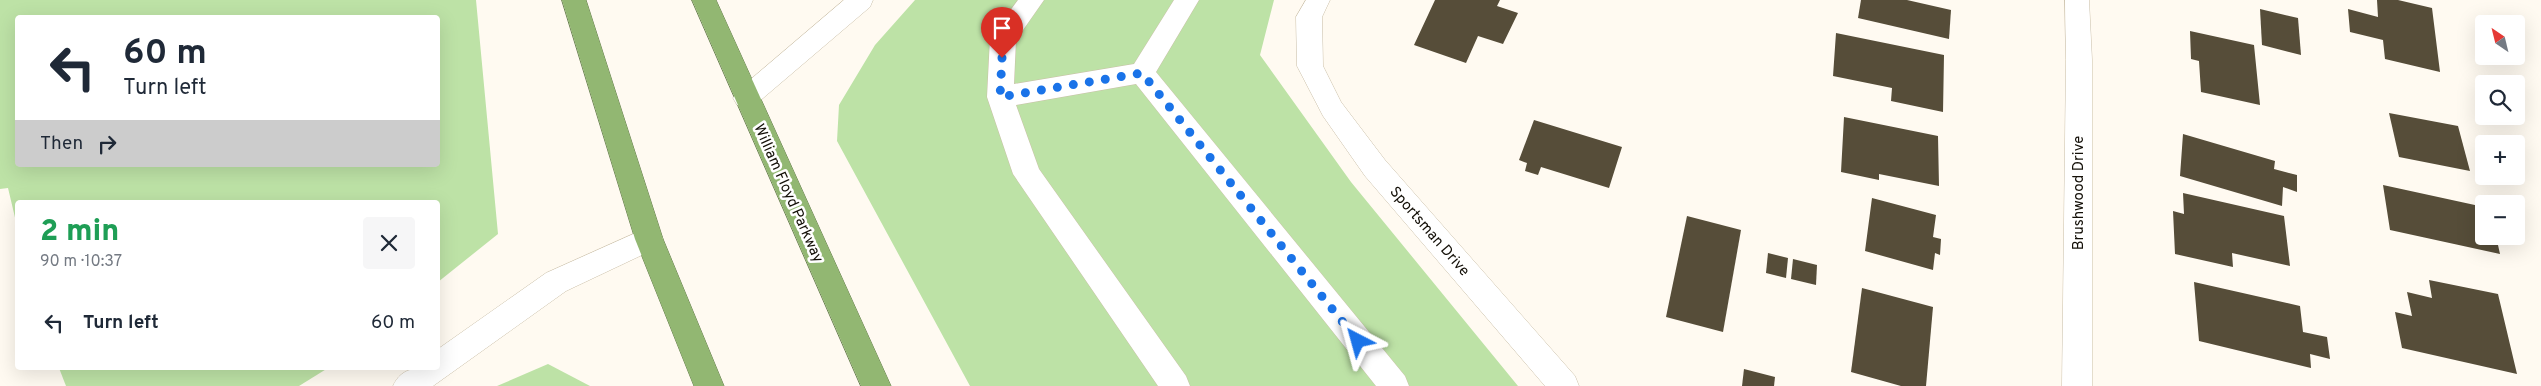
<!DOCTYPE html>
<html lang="en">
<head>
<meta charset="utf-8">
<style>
  body { margin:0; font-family:Overpass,sans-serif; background:#f6f6f7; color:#1f2937; height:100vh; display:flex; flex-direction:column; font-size:19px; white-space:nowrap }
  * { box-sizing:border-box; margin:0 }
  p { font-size:16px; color:#747a83 }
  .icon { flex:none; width:28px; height:28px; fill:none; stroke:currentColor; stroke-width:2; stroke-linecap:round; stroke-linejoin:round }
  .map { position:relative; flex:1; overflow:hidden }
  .drawer { position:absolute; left:15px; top:200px; width:425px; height:170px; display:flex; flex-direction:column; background:#fff; border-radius:5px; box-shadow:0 5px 20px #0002 }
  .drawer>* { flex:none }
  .top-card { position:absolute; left:15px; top:15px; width:425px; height:152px; border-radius:5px; box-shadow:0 5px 20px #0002; background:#fff; color:#1f2937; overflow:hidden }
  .needle { width:32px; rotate:325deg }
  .tools { position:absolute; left:2475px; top:15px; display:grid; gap:10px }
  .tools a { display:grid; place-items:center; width:50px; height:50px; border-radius:5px; background:#fff; box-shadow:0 5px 20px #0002; font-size:25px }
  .pin { position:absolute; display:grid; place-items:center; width:42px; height:42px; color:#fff; margin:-51px -21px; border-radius:50% 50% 50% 0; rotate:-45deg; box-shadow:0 0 5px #0007 }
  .pin .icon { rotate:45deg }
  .me { position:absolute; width:55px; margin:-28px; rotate:321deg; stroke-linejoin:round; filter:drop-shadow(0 0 4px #0008) }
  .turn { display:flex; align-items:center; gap:18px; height:105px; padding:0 25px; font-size:22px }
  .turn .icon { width:65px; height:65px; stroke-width:2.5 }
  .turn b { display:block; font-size:35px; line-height:42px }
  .then { display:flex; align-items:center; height:48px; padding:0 25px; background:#0003; gap:10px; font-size:19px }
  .round { display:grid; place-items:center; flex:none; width:52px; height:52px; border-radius:5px; background:#f6f6f7 }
  .overview { display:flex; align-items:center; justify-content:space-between; height:85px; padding:0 25px }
  h1 { font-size:30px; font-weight:800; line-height:38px; color:#1e9e55 }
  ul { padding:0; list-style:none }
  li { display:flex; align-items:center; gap:15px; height:75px; padding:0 25px }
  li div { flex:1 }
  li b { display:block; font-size:19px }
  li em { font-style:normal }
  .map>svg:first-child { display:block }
  .green { fill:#bde2a6; fill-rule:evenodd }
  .building { fill:#564d39 }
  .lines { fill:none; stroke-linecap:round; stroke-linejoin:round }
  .minor-casing { stroke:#cabfa8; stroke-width:1 }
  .highway-casing { stroke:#667c4d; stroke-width:1 }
  .minor { fill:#fff; fill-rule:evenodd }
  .highway { fill:#92b772; fill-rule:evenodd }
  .route { stroke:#1a73e8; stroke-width:9; stroke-dasharray:0 16.2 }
  .labels { text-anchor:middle; stroke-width:5; stroke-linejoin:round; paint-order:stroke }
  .street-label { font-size:15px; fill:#130f07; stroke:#fff }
</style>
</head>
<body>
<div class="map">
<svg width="2541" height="386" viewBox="0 0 2541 386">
  <rect width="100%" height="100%" fill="#fffaf1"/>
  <g class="green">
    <path d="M0 0H476L498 234 438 282V202H18L17 226 8 188 0 189ZM18 18H438V165H18Z"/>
    <polygon points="915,0 1274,0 1260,55 1351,182 1518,386 970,386 837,141 839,105 875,45"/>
    <polygon points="548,364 590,386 497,386"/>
    <polygon points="59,368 328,368 299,386 66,386"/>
  </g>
  <g class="building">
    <polygon points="1435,0 1500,0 1497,6 1518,13 1503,44 1478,36 1466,63 1414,45"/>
    <polygon points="1861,0 1907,0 1951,10 1949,39 1858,18"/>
    <polygon points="2377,0 2398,0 2432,8 2440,72 2385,59 2383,40 2350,32 2348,9 2378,17"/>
    <polygon points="2260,9 2298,18 2301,55 2262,45"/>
    <polygon points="2190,31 2254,45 2260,105 2201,92 2199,61 2191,59"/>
    <polygon points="1836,33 1944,55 1943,112 1891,101 1892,88 1833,76"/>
    <polygon points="2389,113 2458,126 2470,171 2399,157"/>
    <polygon points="1844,117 1938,136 1939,186 1879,174 1879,180 1841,172"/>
    <polygon points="1534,120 1622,147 1609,188 1541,167 1538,175 1525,171 1527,163 1519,160"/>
    <polygon points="2183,134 2275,161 2274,169 2297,175 2297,192 2283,187 2282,206 2180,176"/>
    <polygon points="2383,185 2484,207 2484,236 2496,236 2500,254 2390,230"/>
    <polygon points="2183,193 2284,216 2290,266 2232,253 2233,267 2175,254 2173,211 2184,214"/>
    <polygon points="1872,198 1936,215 1933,237 1941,239 1940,255 1935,253 1933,270 1865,251"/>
    <polygon points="1687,216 1741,230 1723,332 1666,317"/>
    <polygon points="1768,253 1788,258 1786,278 1766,273"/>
    <polygon points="1793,259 1817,265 1816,285 1791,279"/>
    <polygon points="2429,280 2498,294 2517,374 2402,348 2395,312 2412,316 2407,292 2432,298"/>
    <polygon points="2194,282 2300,306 2303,332 2327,337 2330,359 2310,354 2311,368 2199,341"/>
    <polygon points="1862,288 1933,307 1926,386 1901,386 1851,372"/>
    <polygon points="1744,369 1775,377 1774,386 1742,386"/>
  </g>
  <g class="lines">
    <defs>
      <g id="minor">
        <polygon points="844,0 873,0 870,7 755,105 746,108 737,105 733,98 737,91"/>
        <polygon points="1018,0 1044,0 1016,40 1014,84 1134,64 1174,0 1199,0 1156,72 1405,376 1409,386 1376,386 1136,84 1016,105 1039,169 1186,376 1190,386 1158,386 1013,174 987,97 990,38"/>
        <polygon points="1306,0 1330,0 1322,17 1323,66 1341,102 1385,160 1575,376 1579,386 1545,386 1365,176 1323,116 1297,66 1296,17"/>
        <polygon points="2065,0 2089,0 2092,60 2092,386 2062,386 2066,60"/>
        <path d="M649 227 659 231 663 239 659 247 566 291 433 386H393C402 366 418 368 438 368V349L546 273Z"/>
      </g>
      <g id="highway">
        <polygon points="562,0 586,0 663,239 724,386 694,386 635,239"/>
        <polygon points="692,0 716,0 891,386 861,386"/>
      </g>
    </defs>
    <use href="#minor" class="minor-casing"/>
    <use href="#highway" class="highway-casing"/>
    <use href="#minor" class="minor"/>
    <use href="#highway" class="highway"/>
  </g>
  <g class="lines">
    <polyline class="route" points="1002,58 1000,97 1142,73 1358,341"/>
  </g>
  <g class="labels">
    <g class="street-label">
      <text transform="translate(789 193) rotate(66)" y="5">William Floyd Parkway</text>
      <text transform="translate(2078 193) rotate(-90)" y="5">Brushwood Drive</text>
      <text transform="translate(1430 231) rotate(49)" y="5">Sportsman Drive</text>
    </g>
  </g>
</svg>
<div class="tools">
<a><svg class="needle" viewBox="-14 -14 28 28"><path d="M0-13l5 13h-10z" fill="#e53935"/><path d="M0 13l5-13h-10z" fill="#747a83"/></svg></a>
<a><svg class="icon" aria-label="search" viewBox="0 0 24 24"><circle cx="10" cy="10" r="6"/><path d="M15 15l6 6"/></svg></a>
<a>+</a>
<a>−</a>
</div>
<div class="pin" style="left:1002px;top:58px;background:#d93025"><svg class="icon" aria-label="arrive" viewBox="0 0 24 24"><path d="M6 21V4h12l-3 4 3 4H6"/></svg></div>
<svg class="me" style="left:1358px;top:341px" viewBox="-20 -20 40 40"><path d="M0-17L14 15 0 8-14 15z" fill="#1a73e8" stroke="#fff" stroke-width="4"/></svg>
<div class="top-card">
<div class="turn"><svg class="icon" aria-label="left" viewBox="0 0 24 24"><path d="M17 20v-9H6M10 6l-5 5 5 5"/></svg><div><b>60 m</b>Turn left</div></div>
<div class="then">Then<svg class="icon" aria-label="right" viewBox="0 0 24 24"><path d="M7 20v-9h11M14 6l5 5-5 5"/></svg></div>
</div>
<section class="drawer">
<div class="overview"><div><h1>2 min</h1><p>90 m · 10:37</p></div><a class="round"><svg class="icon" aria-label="close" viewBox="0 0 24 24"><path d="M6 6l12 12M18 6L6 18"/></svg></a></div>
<ul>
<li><svg class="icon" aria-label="left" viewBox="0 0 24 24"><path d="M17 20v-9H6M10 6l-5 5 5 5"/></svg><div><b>Turn left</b></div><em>60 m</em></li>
</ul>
</section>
</div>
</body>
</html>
